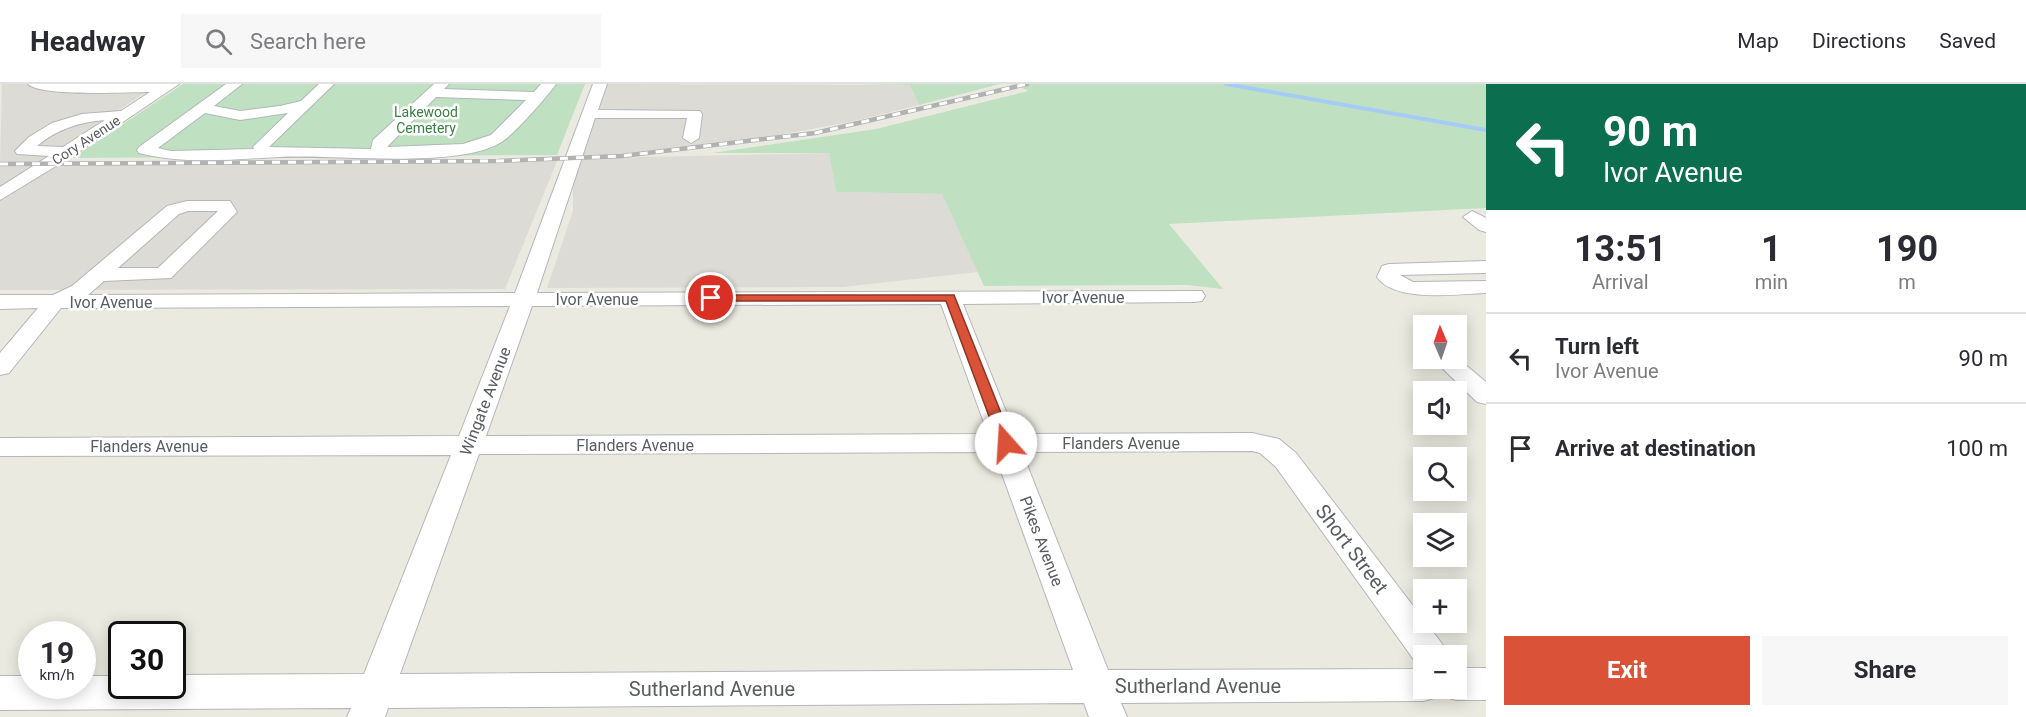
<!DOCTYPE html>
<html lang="en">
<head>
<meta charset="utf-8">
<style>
  body { margin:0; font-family:Roboto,sans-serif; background:#f7f7f7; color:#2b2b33; height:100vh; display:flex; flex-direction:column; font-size:22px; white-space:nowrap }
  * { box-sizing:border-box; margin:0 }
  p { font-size:20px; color:#7c7c81 }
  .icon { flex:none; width:33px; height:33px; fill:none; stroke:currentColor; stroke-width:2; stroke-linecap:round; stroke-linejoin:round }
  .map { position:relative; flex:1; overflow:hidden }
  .panel { display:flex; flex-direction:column; background:#fff; width:540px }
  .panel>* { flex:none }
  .hud { background:#0b6e4f; color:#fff; overflow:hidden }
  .needle { width:39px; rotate:358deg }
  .controls { position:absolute; left:1413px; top:231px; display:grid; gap:12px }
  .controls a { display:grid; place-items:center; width:54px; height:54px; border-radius:0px; background:#fff; box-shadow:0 3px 15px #0003; font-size:30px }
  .speed { position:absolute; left:18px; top:537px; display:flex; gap:12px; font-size:30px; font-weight:700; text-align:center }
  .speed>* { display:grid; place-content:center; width:78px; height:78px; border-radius:50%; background:#fff; box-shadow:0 3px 15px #0003; line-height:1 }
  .speed small { font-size:15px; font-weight:400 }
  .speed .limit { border:3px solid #111; border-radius:9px; background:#fff; color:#111 }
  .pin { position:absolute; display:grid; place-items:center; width:51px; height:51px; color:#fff; margin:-26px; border:3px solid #fff; border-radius:50%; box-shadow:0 2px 6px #0007 }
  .me { position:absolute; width:66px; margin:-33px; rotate:341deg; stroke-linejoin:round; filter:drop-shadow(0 0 4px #0008) }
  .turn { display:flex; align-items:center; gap:21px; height:126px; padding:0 18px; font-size:27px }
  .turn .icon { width:78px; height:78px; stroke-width:2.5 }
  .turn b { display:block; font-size:42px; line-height:51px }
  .eta { display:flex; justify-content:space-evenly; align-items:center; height:102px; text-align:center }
  .eta b { font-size:36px; font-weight:700; line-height:42px }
  .primary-button { display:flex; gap:12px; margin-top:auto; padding:12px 18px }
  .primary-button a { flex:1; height:69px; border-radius:0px; background:#da5238; color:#fff; font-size:24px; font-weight:700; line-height:69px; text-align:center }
  .primary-button a+a { background:#f7f7f7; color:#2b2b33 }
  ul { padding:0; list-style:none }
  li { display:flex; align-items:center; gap:18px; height:90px; padding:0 18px; border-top:2px solid #e1e1e2 }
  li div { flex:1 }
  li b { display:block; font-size:22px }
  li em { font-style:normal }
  header { display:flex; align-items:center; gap:36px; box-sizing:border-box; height:84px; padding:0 30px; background:#fff; border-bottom:2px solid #e1e1e2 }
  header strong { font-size:28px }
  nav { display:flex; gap:33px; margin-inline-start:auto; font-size:21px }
  .search { width:420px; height:54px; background:#f7f7f7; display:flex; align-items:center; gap:15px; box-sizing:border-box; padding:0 21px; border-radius:0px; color:#7c7c81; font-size:22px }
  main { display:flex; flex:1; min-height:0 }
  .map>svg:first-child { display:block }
  .industrial { fill:#dddbd5 }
  .green { fill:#bfe1c2 }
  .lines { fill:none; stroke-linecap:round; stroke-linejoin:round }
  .stream { stroke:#a5ccf7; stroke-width:4 }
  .minor-casing { stroke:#b3b6ba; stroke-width:2 }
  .minor { fill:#fff; fill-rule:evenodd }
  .rail-casing { stroke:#b1b2b2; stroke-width:4.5 }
  .rail { stroke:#fff; stroke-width:3; stroke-dasharray:8; stroke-linecap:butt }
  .route { fill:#da5238; stroke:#8e3524; stroke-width:1.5 }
  .labels { text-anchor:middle; stroke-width:5; stroke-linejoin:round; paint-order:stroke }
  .far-park-label { font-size:14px; fill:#3b7e43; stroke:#fff }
  .far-street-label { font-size:14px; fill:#595c60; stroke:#fff }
  .street-label { font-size:16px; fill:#595c60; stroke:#fff }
  .near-street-label { font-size:20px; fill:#595c60; stroke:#fff }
</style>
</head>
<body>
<header>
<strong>Headway</strong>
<div class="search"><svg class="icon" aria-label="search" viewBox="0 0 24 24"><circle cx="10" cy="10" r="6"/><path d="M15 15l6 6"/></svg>Search here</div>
<nav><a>Map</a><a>Directions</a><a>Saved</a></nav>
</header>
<main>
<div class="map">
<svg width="1486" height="633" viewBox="0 0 1486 633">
  <rect width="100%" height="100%" fill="#ebeae1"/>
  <g class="industrial">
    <polygon points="2,0 158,0 41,78 0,78"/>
    <polygon points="600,0 910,1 919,21 850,38 708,64 596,74 829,69 836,108 942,110 978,188 843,203 547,204 573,127 573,75"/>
    <polygon points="558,75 505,205 0,206 0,82"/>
  </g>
  <g class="green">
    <polygon points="183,0 585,0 557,71 72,74"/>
    <polygon points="859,0 1000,0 919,21 910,1"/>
    <polygon points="1027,0 1486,0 1486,124 1169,140 1223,205 1187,201 984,202 942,110 836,108 829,69 712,69 876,45 1028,7 1019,2"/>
  </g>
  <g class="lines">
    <polyline class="stream" points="1226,0 1486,46"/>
    <defs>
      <g id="minor">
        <path d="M28 0H179L74 71 0 116V103L49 72 17 70 15 67 29 53 52 39 82 30 121 27 150 8C128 8 41 13 28 0ZM105 36 63 63 37 62C57 45 80 38 105 36Z"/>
        <path d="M226 0H242L214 22 240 27 280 22 301 17 319 0H334L269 63 371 65 373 56 434 0H449L444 5 534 8 541 0H556C546 14 516 48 503 57 461 86 333 70 280 73 233 75 186 81 139 69L137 66 139 63ZM436 13 526 16 491 51 463 60 387 63ZM205 29 240 36 288 29 253 63 254 65 171 67 158 64Z"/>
        <path d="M593 0H607L598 26 700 27 702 30 699 54 691 59 683 54 687 34H595L537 209 1202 207 1205 212 1202 217 1194 218 963 220 1015 350 1252 349 1279 355 1296 369 1443 561 1448 572H1424V604H1456V584H1486V616H1456L1443 612 1440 605 1437 613 1424 617 1121 619 1127 633H1089L1084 619 388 624 385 633H347L351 624 0 626V592H32V602H82V592H122V602H172V591L364 590 451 371 0 372V354L459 352 510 222 61 224 9 289 0 291V269L38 224 0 225V211H53L72 202 167 122 187 117H230L237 128 171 194 104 197 88 211 515 209ZM188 127H218L158 184H118L179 130ZM941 220 988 350 486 352 532 222ZM1252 367 1260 369 1276 383 1419 583 1423 585 1108 586 1022 368ZM994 368 1073 586 400 590 479 370Z"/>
        <polygon points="1472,127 1486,134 1486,148 1479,146 1463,133"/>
        <path d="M1486 177V189L1400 191 1413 198 1486 197V209C1458 210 1395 219 1377 193L1382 182 1389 180Z"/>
        <polygon points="1456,273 1486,298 1486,320 1477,318 1433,275"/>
      </g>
    </defs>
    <use href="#minor" class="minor-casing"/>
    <use href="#minor" class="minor"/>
    <defs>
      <polyline id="rail" points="0,80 498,77 622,72 815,49 1027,0"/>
    </defs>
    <use href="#rail" class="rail-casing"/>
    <use href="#rail" class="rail"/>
  </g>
  <polygon class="route" points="711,211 954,211 1013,359 1006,364 999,359 946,217 707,217 705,214"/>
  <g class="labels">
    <g class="far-park-label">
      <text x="426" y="33">Lakewood<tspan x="426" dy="16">Cemetery</tspan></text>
    </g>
    <g class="far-street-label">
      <text transform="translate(86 56) rotate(-33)" y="5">Cory Avenue</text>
    </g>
    <g class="street-label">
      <text x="1083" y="219">Ivor Avenue</text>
      <text x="597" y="221">Ivor Avenue</text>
      <text x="111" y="224">Ivor Avenue</text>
      <text transform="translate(485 317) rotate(-69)" y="6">Wingate Avenue</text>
      <text x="1121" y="365">Flanders Avenue</text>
      <text x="635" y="367">Flanders Avenue</text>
      <text x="149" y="368">Flanders Avenue</text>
      <text transform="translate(1042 457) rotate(69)" y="6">Pikes Avenue</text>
    </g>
    <g class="near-street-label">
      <text transform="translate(1352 465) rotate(53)" y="7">Short Street</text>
      <text x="1198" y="609">Sutherland Avenue</text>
      <text x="712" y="612">Sutherland Avenue</text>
    </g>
  </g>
</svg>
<div class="controls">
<a><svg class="needle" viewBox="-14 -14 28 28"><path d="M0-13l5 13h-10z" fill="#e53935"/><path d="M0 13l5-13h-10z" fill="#7c7c81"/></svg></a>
<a><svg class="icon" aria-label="sound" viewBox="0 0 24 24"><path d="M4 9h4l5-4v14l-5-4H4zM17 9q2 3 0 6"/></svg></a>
<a><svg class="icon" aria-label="search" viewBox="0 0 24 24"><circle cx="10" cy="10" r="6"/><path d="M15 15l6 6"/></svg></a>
<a><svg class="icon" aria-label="layers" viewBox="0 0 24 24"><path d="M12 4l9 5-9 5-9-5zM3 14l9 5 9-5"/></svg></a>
<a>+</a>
<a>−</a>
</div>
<div class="speed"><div>19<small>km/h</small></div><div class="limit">30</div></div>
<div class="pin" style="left:711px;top:214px;background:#d93025"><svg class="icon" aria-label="arrive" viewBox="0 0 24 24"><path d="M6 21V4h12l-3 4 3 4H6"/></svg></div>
<svg class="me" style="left:1006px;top:359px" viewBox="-20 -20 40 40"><circle r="19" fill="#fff"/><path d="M0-13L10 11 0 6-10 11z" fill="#da5238"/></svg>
</div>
<section class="panel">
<div class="hud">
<div class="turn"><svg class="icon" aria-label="left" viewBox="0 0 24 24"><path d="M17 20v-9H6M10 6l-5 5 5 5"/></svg><div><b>90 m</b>Ivor Avenue</div></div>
</div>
<div class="eta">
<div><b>13:51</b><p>Arrival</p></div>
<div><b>1</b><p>min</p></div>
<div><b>190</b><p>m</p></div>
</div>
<ul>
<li><svg class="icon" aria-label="left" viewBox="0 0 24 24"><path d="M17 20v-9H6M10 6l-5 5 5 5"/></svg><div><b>Turn left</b><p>Ivor Avenue</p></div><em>90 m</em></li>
<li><svg class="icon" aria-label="arrive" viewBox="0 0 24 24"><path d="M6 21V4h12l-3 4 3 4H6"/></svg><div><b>Arrive at destination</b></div><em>100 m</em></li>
</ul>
<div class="primary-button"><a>Exit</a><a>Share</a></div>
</section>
</main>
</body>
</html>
